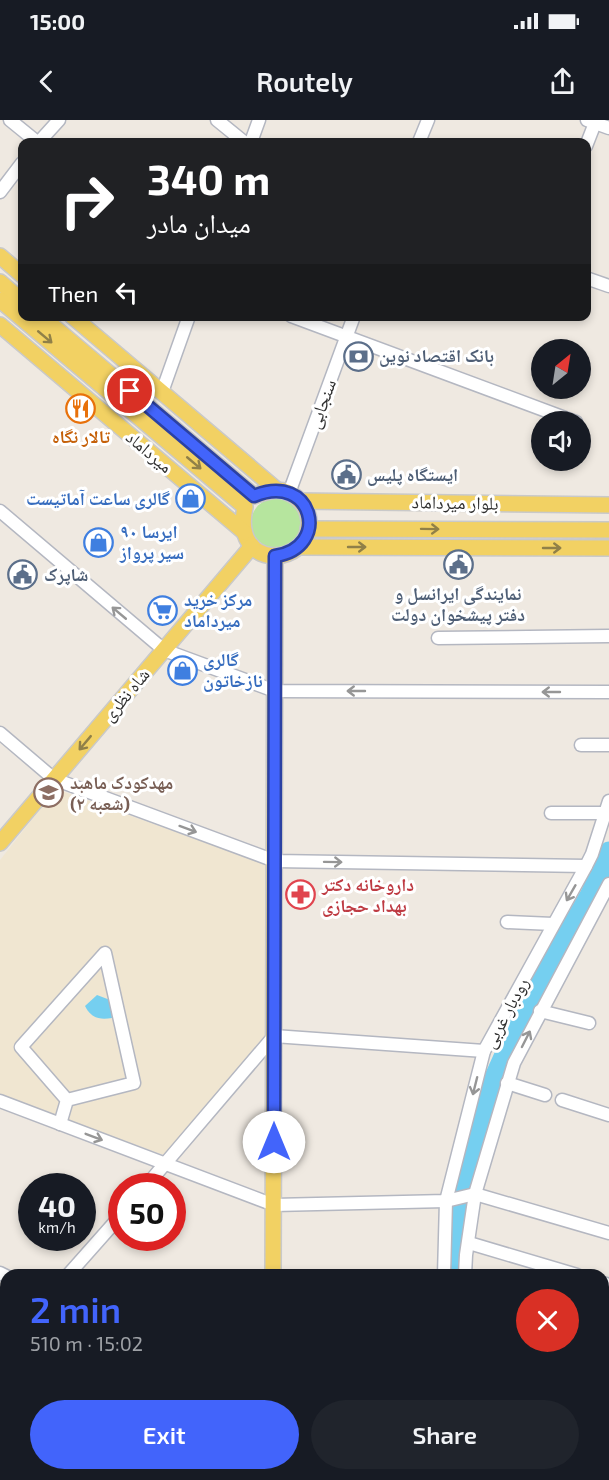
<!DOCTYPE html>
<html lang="en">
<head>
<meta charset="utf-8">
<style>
  body { margin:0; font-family:"Exo 2","Noto Naskh Arabic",sans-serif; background:#20242c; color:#f1f3f6; height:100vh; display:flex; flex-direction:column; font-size:22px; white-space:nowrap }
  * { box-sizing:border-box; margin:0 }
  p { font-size:20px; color:#9ea1a6 }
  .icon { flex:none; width:33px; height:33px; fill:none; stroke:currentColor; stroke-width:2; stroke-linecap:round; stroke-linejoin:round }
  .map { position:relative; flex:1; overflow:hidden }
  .side { position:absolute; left:0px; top:1149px; width:609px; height:212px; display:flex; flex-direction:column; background:#171b24; border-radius:18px 18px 0 0; box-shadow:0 3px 9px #0003 }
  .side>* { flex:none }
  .hud { position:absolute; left:18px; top:18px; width:573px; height:183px; border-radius:12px; box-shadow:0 3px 9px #0003; background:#202124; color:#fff; overflow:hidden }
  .needle { width:39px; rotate:30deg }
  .controls { position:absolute; left:531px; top:219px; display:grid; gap:12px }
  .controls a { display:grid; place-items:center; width:60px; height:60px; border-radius:50%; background:#171b24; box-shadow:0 3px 9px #0003; font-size:30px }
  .speed { position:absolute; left:18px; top:1053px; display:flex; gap:12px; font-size:30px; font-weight:700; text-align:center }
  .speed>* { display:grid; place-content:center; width:78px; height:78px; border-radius:50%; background:#171b24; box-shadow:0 3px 9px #0003; line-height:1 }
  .speed small { font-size:15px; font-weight:400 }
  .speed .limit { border:9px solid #d22; background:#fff; color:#111 }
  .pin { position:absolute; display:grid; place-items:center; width:51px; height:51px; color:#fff; margin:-26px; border:3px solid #fff; border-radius:50%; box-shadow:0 2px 6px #0007 }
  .me { position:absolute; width:66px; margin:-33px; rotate:0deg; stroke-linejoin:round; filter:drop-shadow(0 0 4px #0008) }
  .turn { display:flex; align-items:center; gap:21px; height:126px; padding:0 30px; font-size:27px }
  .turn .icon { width:78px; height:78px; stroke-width:2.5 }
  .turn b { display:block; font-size:42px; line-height:51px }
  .then { display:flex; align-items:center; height:57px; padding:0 30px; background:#0003; gap:12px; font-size:22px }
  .round { display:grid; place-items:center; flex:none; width:63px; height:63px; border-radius:32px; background:#20242c }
  .head { display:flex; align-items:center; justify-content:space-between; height:102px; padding:0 30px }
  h1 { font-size:36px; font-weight:600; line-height:45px; color:#4264fb }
  .action { display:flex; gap:12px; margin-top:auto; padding:12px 30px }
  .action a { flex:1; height:69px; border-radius:36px; background:#4264fb; color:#fff; font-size:24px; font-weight:600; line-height:69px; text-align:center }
  .action a+a { background:#20242c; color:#f1f3f6 }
  .status { display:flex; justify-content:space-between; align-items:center; height:42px; padding:0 30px; background:#171b24; direction:ltr }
  .status svg { height:16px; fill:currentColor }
  header { display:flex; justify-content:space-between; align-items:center; height:78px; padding:0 30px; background:#171b24; font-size:27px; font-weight:600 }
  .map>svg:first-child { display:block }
  .education { fill:#f0e6d1 }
  .green { fill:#b6e59e }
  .water { fill:#75cff0 }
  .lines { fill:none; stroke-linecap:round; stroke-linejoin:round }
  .river { stroke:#75cff0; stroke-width:21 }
  .minor-casing { stroke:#b4b7c1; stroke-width:15 }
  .major-casing { stroke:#c9c9c9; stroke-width:18 }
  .minor { stroke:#fff; stroke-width:12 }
  .major { stroke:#f2d163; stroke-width:15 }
  .oneway { stroke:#908048 }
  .oneway2 { stroke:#969696 }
  .route-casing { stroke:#2b41a3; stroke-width:15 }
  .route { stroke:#4264fb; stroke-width:10 }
  .labels { text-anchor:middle; stroke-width:6; stroke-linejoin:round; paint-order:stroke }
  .service-label { font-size:18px; font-weight:bold; fill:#4e5e75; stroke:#fff; text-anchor:start }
  .street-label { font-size:18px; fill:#2e2e2e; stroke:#fff }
  .food-label { font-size:18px; font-weight:bold; fill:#c56008; stroke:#fff }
  .shop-label { font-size:18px; font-weight:bold; fill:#366cbe; stroke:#fff; text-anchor:start }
  .education-label { font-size:18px; font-weight:bold; fill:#785e54; stroke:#fff; text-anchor:start }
  .health-label { font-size:18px; font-weight:bold; fill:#be3a42; stroke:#fff; text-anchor:start }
</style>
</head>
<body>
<div class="status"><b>15:00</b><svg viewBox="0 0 49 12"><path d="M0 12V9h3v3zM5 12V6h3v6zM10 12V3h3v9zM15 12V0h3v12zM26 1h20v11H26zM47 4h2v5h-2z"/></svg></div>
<header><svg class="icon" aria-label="back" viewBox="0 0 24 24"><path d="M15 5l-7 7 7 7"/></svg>Routely<svg class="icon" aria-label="share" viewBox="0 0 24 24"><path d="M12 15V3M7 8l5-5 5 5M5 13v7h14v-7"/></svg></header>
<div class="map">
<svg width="609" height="1360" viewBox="0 0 609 1360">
  <rect width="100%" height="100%" fill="#efe9e1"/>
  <polygon class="education" points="56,669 268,745 268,916 164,1035 0,976 0,740"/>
  <circle class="green" cx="276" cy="403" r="25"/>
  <path class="water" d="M97 875 110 880 112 898C99 900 91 898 85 886Z"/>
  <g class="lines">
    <g class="river">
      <polyline points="455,1155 463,1057 495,957 528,884 591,774 609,732"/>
      <polyline points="451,1360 451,1354"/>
    </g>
    <defs>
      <g id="minor">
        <polyline points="10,0 37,22"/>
        <polyline points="217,0 244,22"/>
        <polyline points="587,0 609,8"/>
        <polyline points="39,22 59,0"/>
        <polyline points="251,22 259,0"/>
        <polyline points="419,22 428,0"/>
        <polyline points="586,26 595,3"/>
        <polyline points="0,72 22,43"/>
        <polyline points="586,158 609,166"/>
        <polyline points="291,196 576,302"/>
        <polyline points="162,272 189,196"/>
        <polyline points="289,373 354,196"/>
        <polyline points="0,391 164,530 275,571 609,572"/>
        <polyline points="438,518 609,516"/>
        <polyline points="0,613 54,659 275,741 586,746"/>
        <polyline points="581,625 609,625"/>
        <polyline points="551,693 605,693"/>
        <polyline points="507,802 553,804"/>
        <polyline points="540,891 589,903"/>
        <polyline points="507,963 545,975"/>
        <polyline points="562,980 609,995"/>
        <polyline points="0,981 274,1085 446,1081 475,1074"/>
        <polyline points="60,1004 67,980 134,963 105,833 21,927 67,980"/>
        <polyline points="146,1066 274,916 484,931"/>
        <polyline points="475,1074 609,1113"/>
        <polyline points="469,1123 577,1155"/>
        <polyline points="0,1153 6,1156"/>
        <polyline points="68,1155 122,1094"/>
        <polyline points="444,1155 446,1081 484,931 586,746 592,734 609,681"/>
        <polyline points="465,1155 466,1135 475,1074 514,943 609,764"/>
        <polyline points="603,1163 609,1165"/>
        <polyline points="0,1233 6,1226"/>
        <polyline points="603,1256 609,1257"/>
        <polyline points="603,1315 609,1316"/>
        <polyline points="462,1354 462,1360"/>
        <polyline points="439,1360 439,1354"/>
        <polyline points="557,1360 559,1354"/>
      </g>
      <g id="major">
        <polyline points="0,136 22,155"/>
        <polyline points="0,162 22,181"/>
        <path d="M0 180 245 387C231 452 310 447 309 402 309 393 304 383 297 378 283 366 269 370 254 376L41 196"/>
        <polyline points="72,196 277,370"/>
        <polyline points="0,205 244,412"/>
        <polyline points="300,381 609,385"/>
        <polyline points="308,409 609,410"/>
        <polyline points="299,427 609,428"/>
        <polyline points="0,723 252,426"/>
        <polyline points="273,1155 275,436"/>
        <polyline points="0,1312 6,1315"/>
        <polyline points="112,1354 127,1360"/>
        <polyline points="275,1354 276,1360"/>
      </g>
    </defs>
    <use href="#minor" class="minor-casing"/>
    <use href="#major" class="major-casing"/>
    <use href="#minor" class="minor"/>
    <use href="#major" class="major"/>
  </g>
  <defs><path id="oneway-shaft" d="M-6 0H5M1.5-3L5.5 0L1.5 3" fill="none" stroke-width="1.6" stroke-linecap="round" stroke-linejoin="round" transform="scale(1.5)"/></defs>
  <g class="oneway">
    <use href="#oneway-shaft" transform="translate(45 217) rotate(40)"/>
    <use href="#oneway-shaft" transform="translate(194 343) rotate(40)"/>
    <use href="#oneway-shaft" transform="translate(430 409) rotate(1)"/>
    <use href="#oneway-shaft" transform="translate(357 427)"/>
    <use href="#oneway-shaft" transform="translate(552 428)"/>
    <use href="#oneway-shaft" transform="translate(85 623) rotate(130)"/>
  </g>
  <g class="oneway2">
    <use href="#oneway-shaft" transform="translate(119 493) rotate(-140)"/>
    <use href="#oneway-shaft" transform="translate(356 571) rotate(-180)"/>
    <use href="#oneway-shaft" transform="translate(551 572) rotate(-180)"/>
    <use href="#oneway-shaft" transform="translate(188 709) rotate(20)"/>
    <use href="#oneway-shaft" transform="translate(333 742) rotate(1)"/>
    <use href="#oneway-shaft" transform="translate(571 773) rotate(120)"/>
    <use href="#oneway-shaft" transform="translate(526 919) rotate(-63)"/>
    <use href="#oneway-shaft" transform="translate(475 966) rotate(104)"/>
    <use href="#oneway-shaft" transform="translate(94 1017) rotate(21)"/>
  </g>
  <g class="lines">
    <defs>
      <path id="route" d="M130 271 254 376C313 351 332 428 275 436L274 1022"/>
    </defs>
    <use href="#route" class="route-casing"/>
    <use href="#route" class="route"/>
  </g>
  <defs>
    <symbol id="bank-ring" viewBox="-11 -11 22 22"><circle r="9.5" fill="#fff" stroke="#5c6f8a" stroke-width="1.5"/><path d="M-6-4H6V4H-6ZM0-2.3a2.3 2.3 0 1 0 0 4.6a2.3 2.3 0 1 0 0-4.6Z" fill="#5c6f8a"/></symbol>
    <symbol id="restaurant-ring" viewBox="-11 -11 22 22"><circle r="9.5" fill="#fff" stroke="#e8710a" stroke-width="1.5"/><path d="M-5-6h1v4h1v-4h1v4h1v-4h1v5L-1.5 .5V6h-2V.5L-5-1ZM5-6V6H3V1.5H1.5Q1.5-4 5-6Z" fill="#e8710a"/></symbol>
    <symbol id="civic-ring" viewBox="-11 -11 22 22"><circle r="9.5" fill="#fff" stroke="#5c6f8a" stroke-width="1.5"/><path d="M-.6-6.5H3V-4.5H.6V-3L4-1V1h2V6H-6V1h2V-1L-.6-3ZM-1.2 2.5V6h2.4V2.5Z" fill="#5c6f8a"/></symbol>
    <symbol id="shop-ring" viewBox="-11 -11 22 22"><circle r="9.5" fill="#fff" stroke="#3f7fe0" stroke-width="1.5"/><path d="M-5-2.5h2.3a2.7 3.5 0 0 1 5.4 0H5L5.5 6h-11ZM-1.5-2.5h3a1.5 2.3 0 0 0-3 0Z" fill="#3f7fe0"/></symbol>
    <symbol id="supermarket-ring" viewBox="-11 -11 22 22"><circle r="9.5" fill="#fff" stroke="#3f7fe0" stroke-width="1.5"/><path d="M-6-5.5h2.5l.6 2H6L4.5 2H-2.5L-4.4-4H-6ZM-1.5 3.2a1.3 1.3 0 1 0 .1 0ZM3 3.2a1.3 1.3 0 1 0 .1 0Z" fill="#3f7fe0"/></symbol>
    <symbol id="school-ring" viewBox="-11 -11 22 22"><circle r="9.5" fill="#fff" stroke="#8d6e63" stroke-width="1.5"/><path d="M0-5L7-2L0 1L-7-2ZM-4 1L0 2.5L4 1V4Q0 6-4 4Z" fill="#8d6e63"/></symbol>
    <symbol id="pharmacy-ring" viewBox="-11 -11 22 22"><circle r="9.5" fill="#fff" stroke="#e0444e" stroke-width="1.5"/><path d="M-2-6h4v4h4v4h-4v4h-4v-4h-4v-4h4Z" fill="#e0444e"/></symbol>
  </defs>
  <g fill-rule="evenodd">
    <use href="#bank-ring" x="342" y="220" width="33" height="33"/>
    <use href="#restaurant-ring" x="64" y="272" width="33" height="33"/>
    <use href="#civic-ring" x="330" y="338" width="33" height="33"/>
    <use href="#shop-ring" x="174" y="362" width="33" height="33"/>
    <use href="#shop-ring" x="82" y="406" width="33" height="33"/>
    <use href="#civic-ring" x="442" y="428" width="33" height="33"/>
    <use href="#civic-ring" x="6" y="438" width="33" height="33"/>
    <use href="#supermarket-ring" x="146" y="474" width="33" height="33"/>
    <use href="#shop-ring" x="166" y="534" width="33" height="33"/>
    <use href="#school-ring" x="32" y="656" width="33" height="33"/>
    <use href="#pharmacy-ring" x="284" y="758" width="33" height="33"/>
  </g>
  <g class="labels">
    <g class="service-label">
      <text x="379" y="242">بانک اقتصاد نوین</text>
      <text x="367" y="361">ایستگاه پلیس</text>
      <text x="44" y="461">شاپرک</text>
      <text x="458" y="480" text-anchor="middle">نمایندگی ایرانسل و<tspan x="458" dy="21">دفتر پیشخوان دولت</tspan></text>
    </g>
    <g class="street-label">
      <text transform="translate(322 284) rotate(-70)" y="6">سنجابی</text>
      <text transform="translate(149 332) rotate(40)" y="6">میرداماد</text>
      <text transform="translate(455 383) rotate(1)" y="6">بلوار میرداماد</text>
      <text transform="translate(126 575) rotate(-50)" y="6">شاه نظری</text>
      <text transform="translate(506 893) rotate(-62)" y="6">رودبار غربی</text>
    </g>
    <g class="food-label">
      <text x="81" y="323">تالار نگاه</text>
    </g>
    <g class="shop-label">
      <text x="170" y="385" text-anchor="end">گالری ساعت آماتیست</text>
      <text x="120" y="418">ایرسا ۹۰<tspan x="120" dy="21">سیر پرواز</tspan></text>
      <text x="184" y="486">مرکز خرید<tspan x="184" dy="21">میرداماد</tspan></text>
      <text x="203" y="546">گالری<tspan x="203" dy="21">نازخاتون</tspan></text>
    </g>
    <g class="education-label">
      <text x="70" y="669">مهدکودک ماهبد<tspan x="70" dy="21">(شعبه ۲)</tspan></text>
    </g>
    <g class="health-label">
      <text x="322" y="771">داروخانه دکتر<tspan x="322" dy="21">بهداد حجازی</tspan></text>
    </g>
  </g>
</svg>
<div class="controls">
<a><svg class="needle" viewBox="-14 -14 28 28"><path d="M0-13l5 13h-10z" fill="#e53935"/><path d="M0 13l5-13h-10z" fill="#9ea1a6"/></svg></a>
<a><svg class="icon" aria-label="sound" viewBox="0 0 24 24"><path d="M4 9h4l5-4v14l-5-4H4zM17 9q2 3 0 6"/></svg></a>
</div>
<div class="speed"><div>40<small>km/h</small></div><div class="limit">50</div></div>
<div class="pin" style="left:130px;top:271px;background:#d93025"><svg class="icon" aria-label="arrive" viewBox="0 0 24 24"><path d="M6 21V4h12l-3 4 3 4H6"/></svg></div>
<svg class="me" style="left:274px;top:1022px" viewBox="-20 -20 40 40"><circle r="19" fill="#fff"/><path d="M0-13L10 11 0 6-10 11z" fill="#4264fb"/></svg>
<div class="hud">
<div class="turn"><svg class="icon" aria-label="right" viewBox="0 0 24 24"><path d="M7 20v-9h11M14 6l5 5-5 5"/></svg><div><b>340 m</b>میدان مادر</div></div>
<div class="then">Then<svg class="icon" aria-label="left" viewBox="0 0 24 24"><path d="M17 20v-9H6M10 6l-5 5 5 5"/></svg></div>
</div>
<section class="side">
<div class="head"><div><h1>2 min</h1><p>510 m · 15:02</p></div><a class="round" style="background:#d93025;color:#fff"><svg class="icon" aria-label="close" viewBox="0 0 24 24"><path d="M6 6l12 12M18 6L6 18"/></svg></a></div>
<div class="action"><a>Exit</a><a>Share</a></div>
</section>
</div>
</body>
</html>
